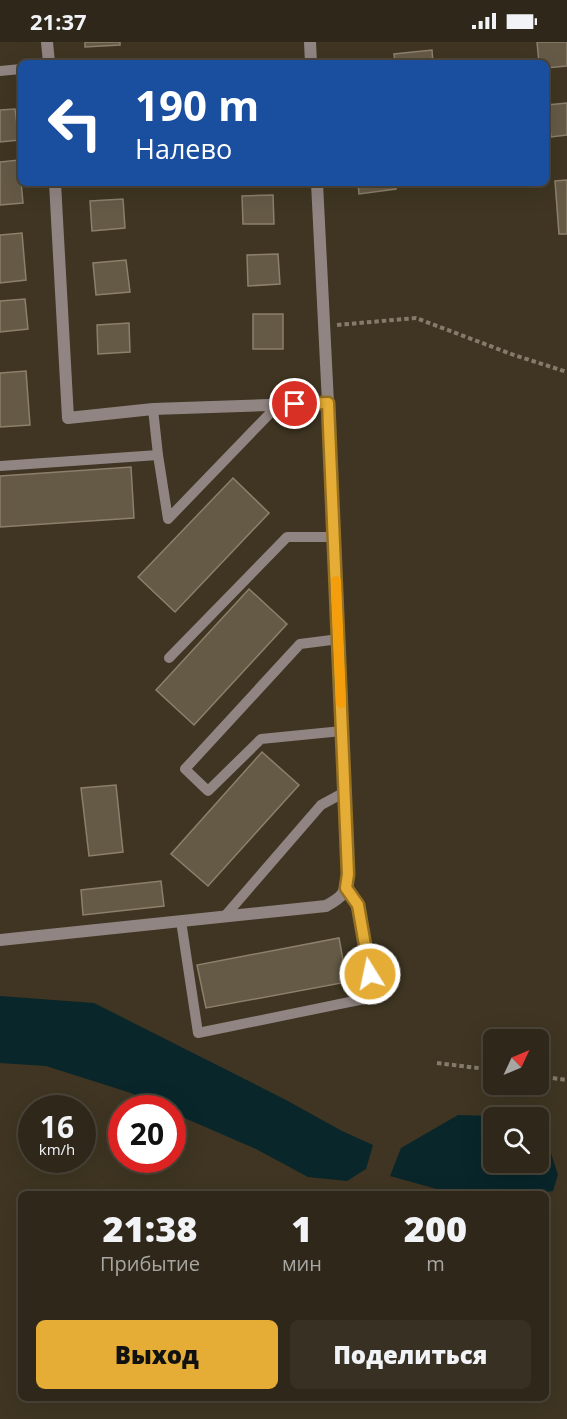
<!DOCTYPE html>
<html lang="ru">
<head>
<meta charset="utf-8">
<style>
  body { margin:0; font-family:"Open Sans",sans-serif; background:#373023; color:#f1f3f6; height:100vh; display:flex; flex-direction:column; font-size:22px; white-space:nowrap }
  * { box-sizing:border-box; margin:0 }
  p { font-size:20px; color:#a7a6a2 }
  .icon { flex:none; width:33px; height:33px; fill:none; stroke:currentColor; stroke-width:2; stroke-linecap:round; stroke-linejoin:round }
  .map { position:relative; flex:1; overflow:hidden }
  .side { position:absolute; left:18px; top:1149px; width:531px; height:210px; display:flex; flex-direction:column; background:#2f281a; border-radius:9px; box-shadow:0 6px 24px #0002,0 0 0 2px #4a4439 }
  .side>* { flex:none }
  .hud { position:absolute; left:18px; top:18px; width:531px; height:126px; border-radius:9px; box-shadow:0 6px 24px #0002,0 0 0 2px #4a4439; background:#1a4fa0; color:#fff; overflow:hidden }
  .needle { width:39px; rotate:46deg }
  .buttons { position:absolute; left:483px; top:987px; display:grid; gap:12px }
  .buttons a { display:grid; place-items:center; width:66px; height:66px; border-radius:9px; background:#2f281a; box-shadow:0 6px 24px #0002,0 0 0 2px #4a4439; font-size:30px }
  .speed { position:absolute; left:18px; top:1053px; display:flex; gap:12px; font-size:30px; font-weight:700; text-align:center }
  .speed>* { display:grid; place-content:center; width:78px; height:78px; border-radius:50%; background:#2f281a; box-shadow:0 6px 24px #0002,0 0 0 2px #4a4439; line-height:1 }
  .speed small { font-size:15px; font-weight:400 }
  .speed .limit { border:9px solid #d22; background:#fff; color:#111 }
  .pin { position:absolute; display:grid; place-items:center; width:51px; height:51px; color:#fff; margin:-26px; border:3px solid #fff; border-radius:50%; box-shadow:0 2px 6px #0007 }
  .me { position:absolute; width:66px; margin:-33px; rotate:350deg; stroke-linejoin:round; filter:drop-shadow(0 0 4px #0008) }
  .turn { display:flex; align-items:center; gap:21px; height:126px; padding:0 18px; font-size:27px }
  .turn .icon { width:78px; height:78px; stroke-width:2.5 }
  .turn b { display:block; font-size:42px; line-height:51px }
  .eta { display:flex; justify-content:space-evenly; align-items:center; height:102px; text-align:center }
  .eta b { font-size:36px; font-weight:800; line-height:42px }
  .cta { display:flex; gap:12px; margin-top:auto; padding:12px 18px }
  .cta a { flex:1; height:69px; border-radius:9px; background:#e5ad35; color:#111; font-size:24px; font-weight:800; line-height:69px; text-align:center }
  .cta a+a { background:#373023; color:#f1f3f6 }
  .status { display:flex; justify-content:space-between; align-items:center; height:42px; padding:0 30px; background:#2f281a; direction:ltr }
  .status svg { height:16px; fill:currentColor }
  .map>svg:first-child { display:block }
  .water { fill:#09262a }
  .building { fill:#655a46; stroke:#8c806b; stroke-width:1.5 }
  .lines { fill:none; stroke-linecap:round; stroke-linejoin:round }
  .path { stroke:#847b6b; stroke-width:4; stroke-dasharray:4.5 3; stroke-linecap:butt }
  .service { stroke:#918583; stroke-width:10 }
  .minor { stroke:#918583; stroke-width:12 }
  .route-casing { stroke:#957022; stroke-width:15 }
  .route { stroke:#e5ad35; stroke-width:10 }
  .slow { stroke:#f59e0b; stroke-width:10 }
</style>
</head>
<body>
<div class="status"><b>21:37</b><svg viewBox="0 0 49 12"><path d="M0 12V9h3v3zM5 12V6h3v6zM10 12V3h3v9zM15 12V0h3v12zM26 1h20v11H26zM47 4h2v5h-2z"/></svg></div>
<div class="map">
<svg width="567" height="1377" viewBox="0 0 567 1377">
  <rect width="100%" height="100%" fill="#3f3522"/>
  <g class="water">
    <polygon points="0,954 94,961 286,1058 342,1089 373,1103 366,1127 347,1139 308,1135 256,1107 173,1071 172,1066 164,1066 131,1051 46,1024 0,1021"/>
    <polygon points="458,1073 494,1074 498,1075 494,1076 494,1120 538,1120 539,1097 549,1105 558,1133 553,1149 531,1152 507,1152 484,1149 444,1149 390,1134 401,1106"/>
  </g>
  <g class="building">
    <polygon points="85,0 120,0 120,3 85,5"/>
    <polygon points="537,0 567,0 567,24 546,26 546,21 539,21"/>
    <polygon points="432,8 433,21 395,21 394,12"/>
    <polygon points="567,61 567,93 551,95 547,63"/>
    <polygon points="15,67 19,98 0,100 0,68"/>
    <polygon points="19,118 23,161 0,163 0,120"/>
    <polygon points="567,138 567,192 559,192 555,139"/>
    <polygon points="358,141 396,141 396,147 359,152"/>
    <polygon points="273,153 274,182 243,182 242,154"/>
    <polygon points="123,157 125,186 92,189 90,159"/>
    <polygon points="22,191 26,238 0,241 0,193"/>
    <polygon points="278,212 280,242 248,244 247,213"/>
    <polygon points="126,218 130,250 96,253 93,221"/>
    <polygon points="25,257 28,287 0,290 0,259"/>
    <rect x="253" y="272" width="30" height="35"/>
    <polygon points="129,281 130,310 98,312 97,283"/>
    <polygon points="26,329 30,383 0,385 0,331"/>
    <polygon points="131,425 134,476 0,485 0,434"/>
    <polygon points="233,436 269,471 175,570 138,535"/>
    <polygon points="249,547 287,582 194,683 156,648"/>
    <polygon points="262,710 299,743 208,844 171,812"/>
    <polygon points="116,743 123,810 89,814 81,746"/>
    <polygon points="161,839 164,864 83,873 81,848"/>
    <polygon points="339,896 347,940 206,966 197,923"/>
  </g>
  <g class="lines">
    <g class="path">
      <polyline points="337,283 416,276 514,313 567,330"/>
      <polyline points="437,1021 494,1028"/>
      <polyline points="538,1034 567,1038"/>
    </g>
    <g class="service">
      <polyline points="0,29 21,27"/>
      <polyline points="153,367 158,413 168,477 278,363"/>
      <polyline points="0,424 158,413"/>
      <polyline points="339,597 300,602 185,727 208,749 261,697 342,689"/>
      <polyline points="169,616 287,495 334,495"/>
      <polyline points="225,874 321,763 345,750"/>
      <polyline points="181,879 198,991 374,955 358,863 346,846"/>
    </g>
    <g class="minor">
      <polyline points="47,0 49,21"/>
      <polyline points="310,0 311,21"/>
      <polyline points="55,141 68,376 153,367 328,361"/>
      <path d="M0 898 326 864C344 854 345 852 348 832L328 361 317 141"/>
    </g>
  </g>
  <g class="lines">
    <defs>
      <polyline id="route" points="295,362 328,361 348,832 346,846 358,863 370,932"/>
    </defs>
    <use href="#route" class="route-casing"/>
    <use href="#route" class="route"/>
    <polyline class="slow" points="336,539 341,661"/>
  </g>
</svg>
<div class="buttons">
<a><svg class="needle" viewBox="-14 -14 28 28"><path d="M0-13l5 13h-10z" fill="#e53935"/><path d="M0 13l5-13h-10z" fill="#a7a6a2"/></svg></a>
<a><svg class="icon" aria-label="search" viewBox="0 0 24 24"><circle cx="10" cy="10" r="6"/><path d="M15 15l6 6"/></svg></a>
</div>
<div class="speed"><div>16<small>km/h</small></div><div class="limit">20</div></div>
<div class="pin" style="left:295px;top:362px;background:#d93025"><svg class="icon" aria-label="arrive" viewBox="0 0 24 24"><path d="M6 21V4h12l-3 4 3 4H6"/></svg></div>
<svg class="me" style="left:370px;top:932px" viewBox="-20 -20 40 40"><circle r="17" fill="#e5ad35" stroke="#fff" stroke-width="3"/><path d="M0-11L8 9 0 5-8 9z" fill="#fff"/></svg>
<div class="hud">
<div class="turn"><svg class="icon" aria-label="left" viewBox="0 0 24 24"><path d="M17 20v-9H6M10 6l-5 5 5 5"/></svg><div><b>190 m</b>Налево</div></div>
</div>
<section class="side">
<div class="eta">
<div><b>21:38</b><p>Прибытие</p></div>
<div><b>1</b><p>мин</p></div>
<div><b>200</b><p>m</p></div>
</div>
<div class="cta"><a>Выход</a><a>Поделиться</a></div>
</section>
</div>
</body>
</html>
